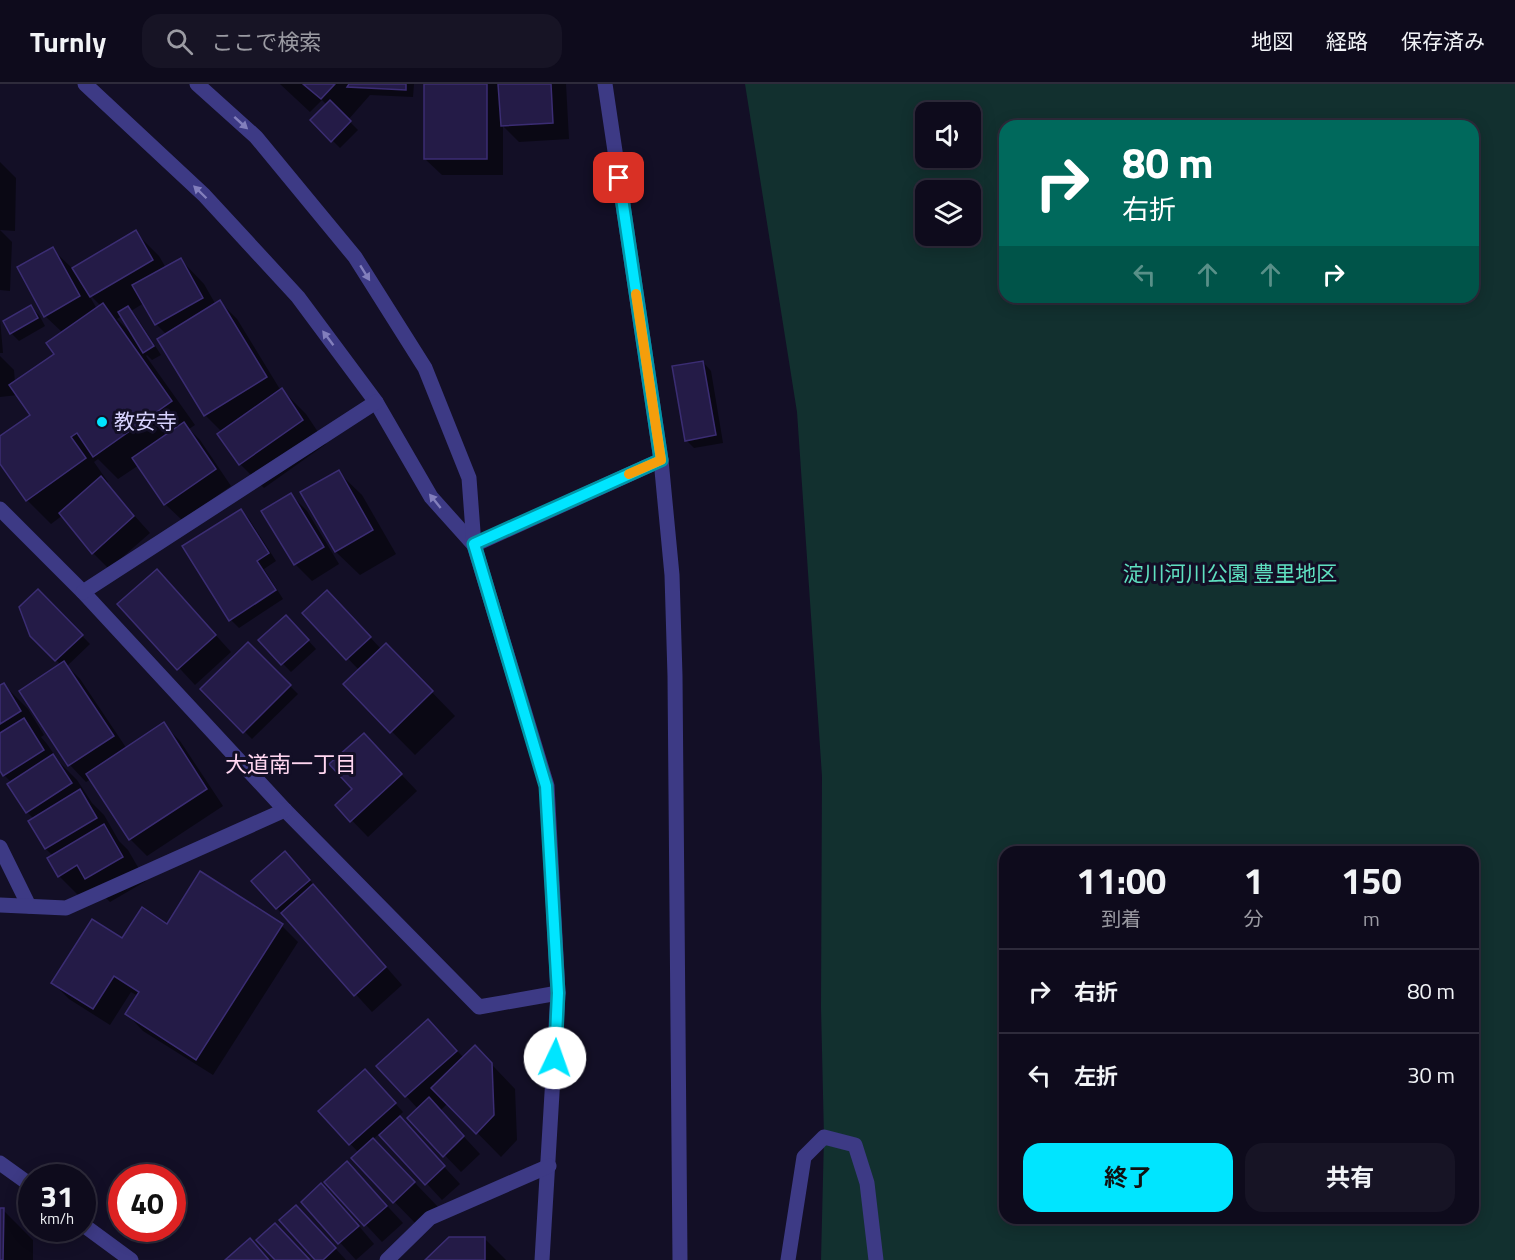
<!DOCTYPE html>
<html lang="ja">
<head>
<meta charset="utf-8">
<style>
  body { margin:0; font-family:"Titillium Web","Noto Sans JP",sans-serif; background:#171425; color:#f1f3f6; height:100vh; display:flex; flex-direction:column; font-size:22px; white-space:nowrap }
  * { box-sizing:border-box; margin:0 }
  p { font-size:20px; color:#9b9ba3 }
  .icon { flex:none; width:33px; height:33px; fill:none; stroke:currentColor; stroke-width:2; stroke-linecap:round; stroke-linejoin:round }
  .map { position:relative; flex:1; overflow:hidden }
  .side { position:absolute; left:999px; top:762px; width:480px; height:378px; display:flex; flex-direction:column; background:#0e0b1c; border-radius:18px; box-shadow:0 3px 15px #0003,0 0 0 2px #2e2b3b }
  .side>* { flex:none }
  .guide { position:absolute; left:999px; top:36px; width:480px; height:183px; border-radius:18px; box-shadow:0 3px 15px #0003,0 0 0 2px #2e2b3b; background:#00695c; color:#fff; overflow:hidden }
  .buttons { position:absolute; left:915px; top:18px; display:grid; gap:12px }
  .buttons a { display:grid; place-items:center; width:66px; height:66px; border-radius:12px; background:#0e0b1c; box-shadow:0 3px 15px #0003,0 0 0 2px #2e2b3b; font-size:30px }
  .speed { position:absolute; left:18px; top:1080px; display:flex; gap:12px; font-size:30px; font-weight:700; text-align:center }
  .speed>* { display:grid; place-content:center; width:78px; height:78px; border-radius:50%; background:#0e0b1c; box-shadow:0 3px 15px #0003,0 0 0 2px #2e2b3b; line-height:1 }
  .speed small { font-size:15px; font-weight:400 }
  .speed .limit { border:9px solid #d22; background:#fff; color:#111 }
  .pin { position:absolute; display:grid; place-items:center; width:51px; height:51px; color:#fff; margin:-26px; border-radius:12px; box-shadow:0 3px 9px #0006 }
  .me { position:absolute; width:66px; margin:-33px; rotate:3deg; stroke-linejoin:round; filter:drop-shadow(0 0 4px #0008) }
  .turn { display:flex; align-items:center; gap:21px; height:126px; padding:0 24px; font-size:27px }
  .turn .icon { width:78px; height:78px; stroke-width:2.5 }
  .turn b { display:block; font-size:42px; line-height:51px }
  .lanes { display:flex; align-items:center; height:57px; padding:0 24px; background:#0003; justify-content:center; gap:30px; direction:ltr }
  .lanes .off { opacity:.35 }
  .eta { display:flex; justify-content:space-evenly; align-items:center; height:102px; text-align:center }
  .eta b { font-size:36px; font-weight:700; line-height:42px }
  .button { display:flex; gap:12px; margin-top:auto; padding:12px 24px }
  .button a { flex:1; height:69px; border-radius:18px; background:#00e5ff; color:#111; font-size:24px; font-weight:700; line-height:69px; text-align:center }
  .button a+a { background:#171425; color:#f1f3f6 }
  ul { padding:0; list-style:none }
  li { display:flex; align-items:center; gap:18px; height:84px; padding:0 24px; border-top:2px solid #2e2b3b }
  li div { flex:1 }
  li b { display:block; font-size:22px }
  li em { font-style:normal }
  header { display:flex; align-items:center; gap:36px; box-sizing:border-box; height:84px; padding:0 30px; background:#0e0b1c; border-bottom:2px solid #2e2b3b }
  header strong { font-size:28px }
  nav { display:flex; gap:33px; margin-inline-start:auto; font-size:21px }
  .search { width:420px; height:54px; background:#171425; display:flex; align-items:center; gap:15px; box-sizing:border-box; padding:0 21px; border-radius:18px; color:#9b9ba3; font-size:22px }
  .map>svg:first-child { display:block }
  .green { fill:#12302f; fill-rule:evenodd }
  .shadow { fill:#0007; fill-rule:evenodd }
  .building { fill:#241b47; stroke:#3b2d73; stroke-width:1.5 }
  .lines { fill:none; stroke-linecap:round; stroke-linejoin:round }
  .minor { stroke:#3d3a85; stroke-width:15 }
  .oneway { fill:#837fbc }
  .route-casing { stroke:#0095a6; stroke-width:15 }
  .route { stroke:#00e5ff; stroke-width:10 }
  .slow { stroke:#f59e0b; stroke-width:10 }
  .poi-dot { fill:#00e5ff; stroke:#130f26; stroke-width:2 }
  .labels { text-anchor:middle; stroke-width:6; stroke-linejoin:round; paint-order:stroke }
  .poi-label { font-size:21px; fill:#d9d4ff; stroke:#130f26; text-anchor:start }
  .park-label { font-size:21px; fill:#5fe0c0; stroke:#130f26 }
  .neighbourhood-label { font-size:22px; fill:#ffd6f0; stroke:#130f26 }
</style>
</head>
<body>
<header>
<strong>Turnly</strong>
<div class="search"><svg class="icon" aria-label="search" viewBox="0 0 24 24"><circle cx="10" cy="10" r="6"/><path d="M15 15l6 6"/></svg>ここで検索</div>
<nav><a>地図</a><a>経路</a><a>保存済み</a></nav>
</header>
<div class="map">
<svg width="1515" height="1176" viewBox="0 0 1515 1176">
  <rect width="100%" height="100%" fill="#130f26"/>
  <path class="green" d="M745 0H1515V1176H821L824 1053 821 923 822 692 797 328ZM926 28H970V74H926ZM1005 42H1473V213H1005ZM926 106H970V152H926ZM1005 768H1473V1134H1005Z"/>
  <g class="shadow">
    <polygon points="280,0 414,0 413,13 370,11 348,36 358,46 340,64 312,36 327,21 322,16 310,28"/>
    <polygon points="425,0 566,0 569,55 519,58 503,42 503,91 442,91 425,75"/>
    <polygon points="0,78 16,94 15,147 0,146 12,158 10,207 0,206"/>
    <path d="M135 148 159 172 166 184 181 176 204 200 216 221 220 218 237 235 281 307 282 306 306 330 326 360 264 404 240 380 222 348 205 331 167 251 156 240 144 219 131 227 136 232 161 271 152 276 147 271 146 272 195 341 189 345 200 356 231 402 182 436 165 420 139 381 118 395 98 375 94 378 108 398 106 400 150 449 109 485 93 469 63 431 51 440 27 416 0 378V354L32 331 18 311 0 313V272L14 286 15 299 56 270 63 249 45 232 52 165 73 185ZM89 210 101 222 97 225 89 211ZM122 232 130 248 117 235Z"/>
    <polygon points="31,223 39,231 45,242 19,257 11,249"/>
    <polygon points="0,235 3,269 0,269"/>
    <polygon points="703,278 711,287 723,359 694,364 686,356"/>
    <polygon points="338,388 362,411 396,470 360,491 336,468 302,408"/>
    <polygon points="291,411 307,427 339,480 312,497 295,480"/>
    <polygon points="241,426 249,435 276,477 264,485 283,515 239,544 231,536"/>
    <polygon points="173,504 231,568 195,601 120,520"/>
    <polygon points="38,507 90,560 67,582 80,595 127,665 163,640 180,657 223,722 147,772 130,755 91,695 86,698 70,681 21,607 61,581 31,551"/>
    <polygon points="343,524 381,565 386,561 455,632 415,671 345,600 359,586 304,529"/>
    <polygon points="294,541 316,565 291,588 260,556"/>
    <polygon points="248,560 298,610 252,655 202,605"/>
    <polygon points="4,601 28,625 44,651 41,653 47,660 60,679 77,696 92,719 104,731 119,757 128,766 146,797 110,818 99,807 83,816 59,792 49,774 53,772 46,765 30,737 34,735 27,728 12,699 4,691 0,684 0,603"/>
    <polygon points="380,668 417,707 368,753 337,721 354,705"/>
    <polygon points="293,777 402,901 372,928 277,824"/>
    <polygon points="168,842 282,842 298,858 213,991 143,947 127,930 138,912 131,908 110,941 69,915 53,899"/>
    <polygon points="428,937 464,974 475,963 515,1005 517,1056 501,1073 448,1019 440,1027 480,1070 461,1088 409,1034 418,1025 379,982"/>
    <polygon points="373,995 403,1028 398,1033 460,1100 442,1116 380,1049 373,1055 438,1123 418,1142 353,1075 359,1069 320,1028"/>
    <polygon points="363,1096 403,1139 382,1158 326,1098"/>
    <polygon points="321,1101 338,1117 374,1160 356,1176 303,1118"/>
    <polygon points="0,1126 3,1126 33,1156 33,1176 0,1176"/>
    <polygon points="312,1139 346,1176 317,1176"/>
    <polygon points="484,1154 506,1176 428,1176"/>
  </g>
  <g class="building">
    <polygon points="303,0 335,0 321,15"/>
    <polygon points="349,0 406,0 406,6 347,3"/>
    <rect x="424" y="0" width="63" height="75"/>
    <polygon points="498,0 551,0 553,39 501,42"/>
    <polygon points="330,16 351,37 331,58 310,36"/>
    <polygon points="136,146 153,176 90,213 72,184"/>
    <polygon points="53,163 80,212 44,233 17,183"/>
    <polygon points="181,174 203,214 155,241 132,201"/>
    <polygon points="220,216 267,293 204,332 157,255"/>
    <polygon points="103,219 172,317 93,373 77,349 71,353 86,374 26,417 0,380 0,352 30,331 9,301 54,270 46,259"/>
    <polygon points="31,221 38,234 10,250 3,237"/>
    <polygon points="128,222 154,262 143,269 118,228"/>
    <polygon points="703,277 716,351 685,357 672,282"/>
    <polygon points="282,304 303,336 239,381 217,350"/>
    <polygon points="184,338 216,385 164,421 132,374"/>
    <polygon points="339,386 373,446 335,468 300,408"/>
    <polygon points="101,392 134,432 92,470 59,429"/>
    <polygon points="291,409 324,463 294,481 261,427"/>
    <polygon points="241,425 269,469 257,477 276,506 229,537 182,462"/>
    <polygon points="157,485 216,551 177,586 117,520"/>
    <polygon points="38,505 83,551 55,577 30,552 19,523"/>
    <polygon points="327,506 371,553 346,576 302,529"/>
    <polygon points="286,531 309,556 281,581 258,556"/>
    <polygon points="248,558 291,601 243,649 200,605"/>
    <polygon points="386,559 433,607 390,649 343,600"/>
    <polygon points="64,577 114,652 68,682 19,607"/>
    <polygon points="4,599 21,627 0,640 0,601"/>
    <polygon points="24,634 44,666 3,692 0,687 0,649"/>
    <polygon points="164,638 207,705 129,756 86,690"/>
    <polygon points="364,649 402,690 350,738 335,721 352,705 329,680"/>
    <polygon points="53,670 72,699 26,729 7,700"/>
    <polygon points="80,705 97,734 45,765 28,737"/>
    <polygon points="104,740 123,773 85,795 77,781 58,793 47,774"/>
    <polygon points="285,767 310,796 276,825 251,797"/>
    <polygon points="200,787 283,840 196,976 125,930 139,908 114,892 93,925 51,899 92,835 122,854 142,823 167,840"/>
    <polygon points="313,800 386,883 354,912 281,829"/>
    <polygon points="428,935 457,967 405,1013 376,982"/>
    <polygon points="475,961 492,979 494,1031 476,1050 431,1004"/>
    <polygon points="365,985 396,1019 349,1061 318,1027"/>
    <polygon points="429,1013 464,1052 443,1073 407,1034"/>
    <polygon points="400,1032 445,1082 425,1101 379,1051"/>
    <polygon points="373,1054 415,1098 393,1119 351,1074"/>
    <polygon points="347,1077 387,1122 364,1142 324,1098"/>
    <polygon points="321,1099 359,1142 338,1160 301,1118"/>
    <polygon points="296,1121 336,1164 323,1176 315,1176 279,1136"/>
    <polygon points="0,1124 4,1124 3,1176 0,1176"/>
    <polygon points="275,1139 310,1176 275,1176 256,1156"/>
    <polygon points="449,1153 485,1153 485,1176 425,1176"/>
    <polygon points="250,1154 269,1176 225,1176"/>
  </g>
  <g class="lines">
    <g class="minor">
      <polyline points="85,0 204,111 298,213 376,318 431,413 474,461"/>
      <polyline points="197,0 256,53 355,173 425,284 469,394 474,461 547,702 558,909 542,1176"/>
      <polyline points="605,0 661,376 672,491 675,592 680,1176"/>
      <polyline points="0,425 83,508 285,726 479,923 558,909"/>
      <polyline points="474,461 661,376"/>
      <polyline points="83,508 376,318"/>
      <polyline points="0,763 29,822"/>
      <polyline points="0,821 66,824 285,726"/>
      <polyline points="0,1079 32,1102"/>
      <polyline points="82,1140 131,1176"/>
      <polyline points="387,1176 430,1134 549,1082"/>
      <polyline points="788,1176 804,1073 824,1053 855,1061 867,1099 876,1176"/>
    </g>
  </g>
  <defs><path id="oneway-solid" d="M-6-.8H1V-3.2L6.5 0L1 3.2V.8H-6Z" transform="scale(1.5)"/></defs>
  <g class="oneway">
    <use href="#oneway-solid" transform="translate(241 39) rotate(42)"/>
    <use href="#oneway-solid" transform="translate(200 108) rotate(-136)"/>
    <use href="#oneway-solid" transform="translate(365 189) rotate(58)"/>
    <use href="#oneway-solid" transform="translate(328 254) rotate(-127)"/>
    <use href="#oneway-solid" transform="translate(435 417) rotate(-129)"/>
  </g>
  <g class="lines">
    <defs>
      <polyline id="route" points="555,974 558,909 546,702 474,460 661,376 619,94"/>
    </defs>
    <use href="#route" class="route-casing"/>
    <use href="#route" class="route"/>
    <polyline class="slow" points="629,390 661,376 636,210"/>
  </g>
  <circle class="poi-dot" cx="102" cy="338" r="6"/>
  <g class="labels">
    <g class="poi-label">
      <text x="114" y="345">教安寺</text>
    </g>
    <g class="park-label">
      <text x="1230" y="497">淀川河川公園 豊里地区</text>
    </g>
    <g class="neighbourhood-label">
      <text x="291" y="688">大道南一丁目</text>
    </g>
  </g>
</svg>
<div class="buttons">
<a><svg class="icon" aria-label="sound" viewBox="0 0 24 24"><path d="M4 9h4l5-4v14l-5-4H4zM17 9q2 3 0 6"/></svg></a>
<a><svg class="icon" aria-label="layers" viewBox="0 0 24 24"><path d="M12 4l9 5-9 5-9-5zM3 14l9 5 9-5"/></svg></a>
</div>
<div class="speed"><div>31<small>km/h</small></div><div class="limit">40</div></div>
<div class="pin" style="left:619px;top:94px;background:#d93025"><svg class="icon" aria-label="arrive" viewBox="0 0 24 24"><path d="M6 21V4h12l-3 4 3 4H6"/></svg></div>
<svg class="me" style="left:555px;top:974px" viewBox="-20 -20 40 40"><circle r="19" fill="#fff"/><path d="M0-13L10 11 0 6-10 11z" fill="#00e5ff"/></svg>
<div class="guide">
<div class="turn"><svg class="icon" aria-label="right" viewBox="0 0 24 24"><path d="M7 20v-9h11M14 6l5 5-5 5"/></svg><div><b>80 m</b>右折</div></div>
<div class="lanes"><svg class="icon off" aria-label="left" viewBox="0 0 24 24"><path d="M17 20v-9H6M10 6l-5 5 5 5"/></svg><svg class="icon off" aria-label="ahead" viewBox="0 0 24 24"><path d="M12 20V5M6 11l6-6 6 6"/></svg><svg class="icon off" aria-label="ahead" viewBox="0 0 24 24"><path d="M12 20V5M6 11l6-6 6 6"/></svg><svg class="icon" aria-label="right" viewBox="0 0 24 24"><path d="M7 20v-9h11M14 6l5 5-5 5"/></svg></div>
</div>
<section class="side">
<div class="eta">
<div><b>11:00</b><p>到着</p></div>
<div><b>1</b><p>分</p></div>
<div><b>150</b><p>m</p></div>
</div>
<ul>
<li><svg class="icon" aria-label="right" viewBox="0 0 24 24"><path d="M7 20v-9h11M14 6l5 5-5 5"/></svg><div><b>右折</b></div><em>80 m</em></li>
<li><svg class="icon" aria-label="left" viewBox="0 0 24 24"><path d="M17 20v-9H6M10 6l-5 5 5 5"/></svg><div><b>左折</b></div><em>30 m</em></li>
</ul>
<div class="button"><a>終了</a><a>共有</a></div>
</section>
</div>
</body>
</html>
